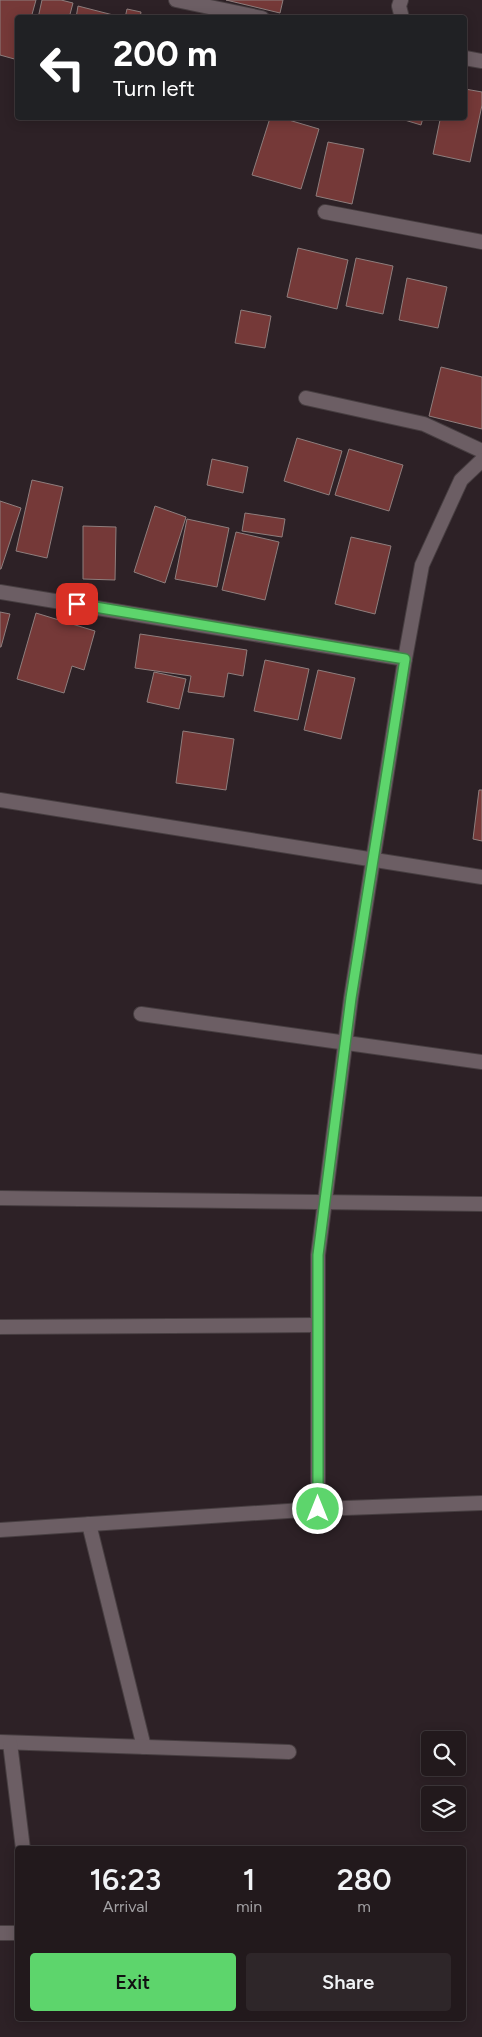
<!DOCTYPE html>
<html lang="en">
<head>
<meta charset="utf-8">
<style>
  body { margin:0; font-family:Figtree,sans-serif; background:#2e2629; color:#f1f3f6; height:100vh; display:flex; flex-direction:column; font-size:19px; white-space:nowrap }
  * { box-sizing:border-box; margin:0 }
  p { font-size:16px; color:#a2a0a3 }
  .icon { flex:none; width:28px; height:28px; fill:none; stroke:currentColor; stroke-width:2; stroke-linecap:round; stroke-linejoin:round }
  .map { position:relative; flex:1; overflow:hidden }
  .sheet { position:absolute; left:15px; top:1846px; width:451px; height:175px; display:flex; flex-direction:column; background:#22191c; border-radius:5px; box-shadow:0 2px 12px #0003,0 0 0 1px #3f383b }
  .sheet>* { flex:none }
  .top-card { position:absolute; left:15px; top:15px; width:452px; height:105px; border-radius:5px; box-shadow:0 2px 12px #0003,0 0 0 1px #3f383b; background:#202124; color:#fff; overflow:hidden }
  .buttons { position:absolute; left:421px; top:1731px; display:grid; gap:10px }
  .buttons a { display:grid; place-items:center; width:45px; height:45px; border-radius:5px; background:#22191c; box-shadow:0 2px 12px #0003,0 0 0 1px #3f383b; font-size:25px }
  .pin { position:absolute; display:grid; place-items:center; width:42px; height:42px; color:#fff; margin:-21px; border-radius:10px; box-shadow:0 2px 8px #0006 }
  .me { position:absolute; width:55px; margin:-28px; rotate:0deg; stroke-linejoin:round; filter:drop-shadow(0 0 4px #0008) }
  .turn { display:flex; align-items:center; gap:18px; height:105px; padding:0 15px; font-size:22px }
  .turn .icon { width:65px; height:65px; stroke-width:2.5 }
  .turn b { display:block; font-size:35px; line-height:42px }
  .eta { display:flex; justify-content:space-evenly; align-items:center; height:85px; text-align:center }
  .eta b { font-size:30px; font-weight:600; line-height:35px }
  .action { display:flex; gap:10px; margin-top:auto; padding:10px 15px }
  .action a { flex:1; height:58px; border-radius:5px; background:#5dd56c; color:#111; font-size:20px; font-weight:600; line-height:58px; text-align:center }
  .action a+a { background:#2e2629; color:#f1f3f6 }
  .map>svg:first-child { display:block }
  .building { fill:#753938; stroke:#8e7e7d }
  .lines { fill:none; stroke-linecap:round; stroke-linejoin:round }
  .minor-casing { stroke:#473e41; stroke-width:16 }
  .minor { stroke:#6c5e64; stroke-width:14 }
  .route-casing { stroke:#3c8a46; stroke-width:12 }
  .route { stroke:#5dd56c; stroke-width:9 }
</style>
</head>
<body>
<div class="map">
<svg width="482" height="2037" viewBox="0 0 482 2037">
  <rect width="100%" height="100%" fill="#2d2126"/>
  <g class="building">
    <polygon points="0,0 36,0 31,18 18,18 18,60 0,55"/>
    <polygon points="42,0 61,0 73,3 69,18 38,18"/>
    <polygon points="226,0 283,0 280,13"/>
    <polygon points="78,6 121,17 121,18 76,18"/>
    <polygon points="127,9 141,12 140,18 125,18"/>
    <polygon points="465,89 482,92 482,105 470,162 433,154 440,120 430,118 465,118"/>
    <polygon points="270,118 282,118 319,129 301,189 252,175"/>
    <polygon points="398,118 423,118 421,125"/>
    <polygon points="328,142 364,149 352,204 316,196"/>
    <polygon points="298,248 348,260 337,309 287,297"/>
    <polygon points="356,258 393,266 383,314 346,306"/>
    <polygon points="407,278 447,287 438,328 399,320"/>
    <polygon points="241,310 271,316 265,348 235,343"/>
    <polygon points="441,367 482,377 482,429 429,416"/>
    <polygon points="297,438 342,451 329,495 284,481"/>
    <polygon points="349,449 403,465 389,511 335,495"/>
    <polygon points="212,459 248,467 243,493 207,485"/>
    <polygon points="32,480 63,487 47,558 16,551"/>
    <polygon points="0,501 21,508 1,569 0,569"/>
    <polygon points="155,506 186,517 165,583 134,572"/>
    <polygon points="245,513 285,519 282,537 242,531"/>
    <polygon points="187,519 229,528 217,587 175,579"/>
    <polygon points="83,526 116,527 115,580 83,579"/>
    <polygon points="236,532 279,542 265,600 222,590"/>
    <polygon points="351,537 391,546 375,614 335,604"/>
    <polygon points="0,612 10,614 1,647 0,647"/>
    <polygon points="36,613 95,631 84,670 72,666 64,693 17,679"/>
    <polygon points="140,634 247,650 243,676 228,673 224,697 188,692 191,676 135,668"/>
    <polygon points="265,660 309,669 298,720 254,711"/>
    <polygon points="318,670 355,678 341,739 304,730"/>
    <polygon points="154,672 186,679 179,709 147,702"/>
    <polygon points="183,731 234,739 226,790 176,783"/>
    <polygon points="479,790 482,790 482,841 473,839"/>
  </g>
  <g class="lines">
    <defs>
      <g id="minor">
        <polyline points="176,0 262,18"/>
        <polyline points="401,0 399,6 402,18"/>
        <polyline points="465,58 482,61"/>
        <polyline points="325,212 482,242"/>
        <polyline points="306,398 424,424 482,451"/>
        <polyline points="0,592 405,659"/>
        <polyline points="0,800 482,877"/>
        <polyline points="141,1014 482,1062"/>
        <polyline points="0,1198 482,1204"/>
        <polyline points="0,1327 318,1325"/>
        <polyline points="318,1509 318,1255 351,998 405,659 422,565 461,480 482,460"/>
        <polyline points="89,1524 144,1747"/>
        <polyline points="0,1530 318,1509 482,1503"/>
        <polyline points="0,1742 289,1752"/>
        <polyline points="10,1743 23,1849"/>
        <polyline points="0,1933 18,1933"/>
      </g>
    </defs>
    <use href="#minor" class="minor-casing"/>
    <use href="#minor" class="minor"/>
  </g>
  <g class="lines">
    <defs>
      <polyline id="route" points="77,604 405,659 351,998 318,1255 318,1509"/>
    </defs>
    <use href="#route" class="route-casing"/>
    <use href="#route" class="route"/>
  </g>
</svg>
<div class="buttons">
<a><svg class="icon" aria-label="search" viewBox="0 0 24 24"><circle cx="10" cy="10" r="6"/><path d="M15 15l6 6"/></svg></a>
<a><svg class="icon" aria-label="layers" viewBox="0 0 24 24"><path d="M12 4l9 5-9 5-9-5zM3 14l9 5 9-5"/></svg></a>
</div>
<div class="pin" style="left:77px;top:604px;background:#d93025"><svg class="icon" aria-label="arrive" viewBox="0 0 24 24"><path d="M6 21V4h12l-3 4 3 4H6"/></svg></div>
<svg class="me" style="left:318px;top:1509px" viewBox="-20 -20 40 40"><circle r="17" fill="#5dd56c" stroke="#fff" stroke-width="3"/><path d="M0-11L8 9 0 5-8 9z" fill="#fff"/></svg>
<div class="top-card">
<div class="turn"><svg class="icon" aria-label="left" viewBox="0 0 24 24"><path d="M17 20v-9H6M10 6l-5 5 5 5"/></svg><div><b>200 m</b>Turn left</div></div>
</div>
<section class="sheet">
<div class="eta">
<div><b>16:23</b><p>Arrival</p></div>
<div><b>1</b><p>min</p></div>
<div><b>280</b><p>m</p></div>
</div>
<div class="action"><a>Exit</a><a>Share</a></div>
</section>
</div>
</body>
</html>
